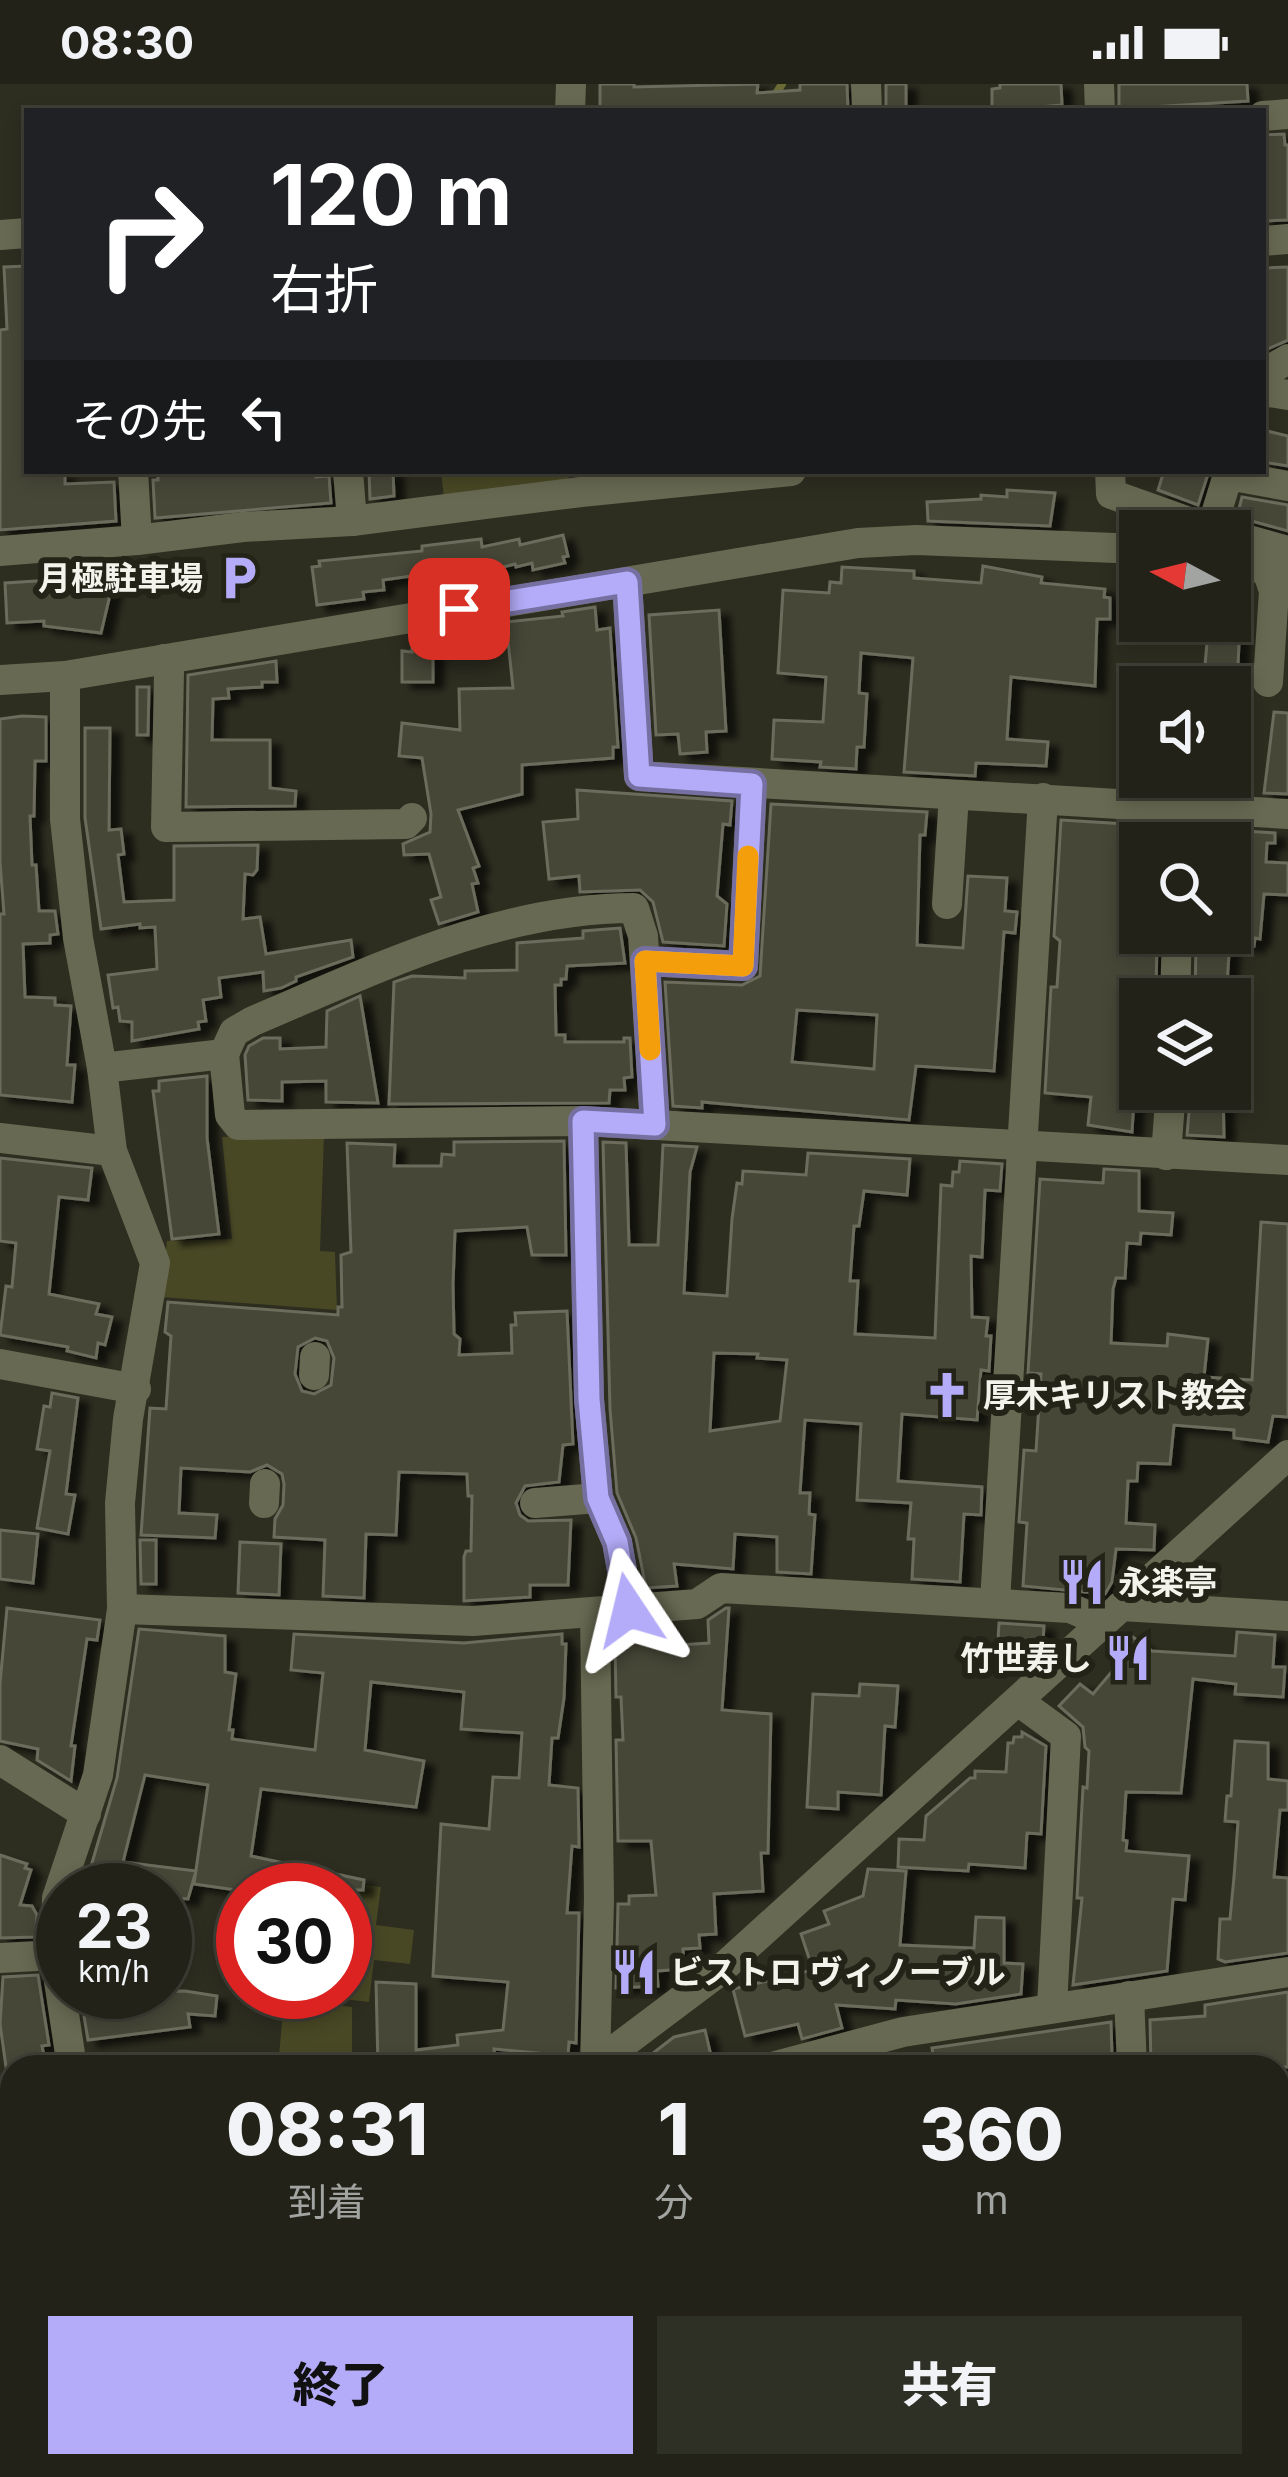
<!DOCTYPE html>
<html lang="ja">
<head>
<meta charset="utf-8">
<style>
  body { margin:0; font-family:Inter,"Noto Sans JP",sans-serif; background:#2e2f25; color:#f1f3f6; height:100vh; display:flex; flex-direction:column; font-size:45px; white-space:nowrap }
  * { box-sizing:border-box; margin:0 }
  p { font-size:39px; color:#a2a4a2 }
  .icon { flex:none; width:66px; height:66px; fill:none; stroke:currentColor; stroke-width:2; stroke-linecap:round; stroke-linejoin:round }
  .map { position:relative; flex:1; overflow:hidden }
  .panel { position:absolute; left:0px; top:1971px; width:1290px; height:423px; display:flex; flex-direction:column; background:#222218; border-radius:36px 36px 0 0; box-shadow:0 6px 18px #0003,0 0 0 3px #3f3f37 }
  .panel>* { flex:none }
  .guide { position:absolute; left:24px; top:24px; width:1242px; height:366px; border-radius:0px; box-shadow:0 6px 18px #0003,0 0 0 3px #3f3f37; background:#202124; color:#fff; overflow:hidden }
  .needle { width:78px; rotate:277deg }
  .buttons { position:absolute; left:1119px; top:426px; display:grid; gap:24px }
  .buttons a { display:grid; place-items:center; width:132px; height:132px; border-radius:0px; background:#222218; box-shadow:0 6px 18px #0003,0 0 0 3px #3f3f37; font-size:60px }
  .speed { position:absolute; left:36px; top:1779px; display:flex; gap:24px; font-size:60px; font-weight:700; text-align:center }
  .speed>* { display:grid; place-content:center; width:156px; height:156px; border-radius:50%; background:#222218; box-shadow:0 6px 18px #0003,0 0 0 3px #3f3f37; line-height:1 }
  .speed small { font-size:30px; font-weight:400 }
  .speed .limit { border:18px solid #d22; background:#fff; color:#111 }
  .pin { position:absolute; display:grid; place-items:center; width:102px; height:102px; color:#fff; margin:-51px; border-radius:24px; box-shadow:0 6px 18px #0006 }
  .me { position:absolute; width:132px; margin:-66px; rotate:350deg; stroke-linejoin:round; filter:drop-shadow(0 0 9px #0008) }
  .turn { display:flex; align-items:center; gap:42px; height:252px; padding:0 48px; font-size:54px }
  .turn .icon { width:156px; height:156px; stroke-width:2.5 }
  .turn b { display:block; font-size:84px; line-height:102px }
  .then { display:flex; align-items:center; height:114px; padding:0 48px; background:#0003; gap:24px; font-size:45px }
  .eta { display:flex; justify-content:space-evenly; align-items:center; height:204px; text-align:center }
  .eta b { font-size:72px; font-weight:800; line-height:84px }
  .action { display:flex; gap:24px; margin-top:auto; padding:24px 48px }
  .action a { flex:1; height:138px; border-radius:0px; background:#b5acf9; color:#111; font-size:48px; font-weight:800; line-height:138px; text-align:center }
  .action a+a { background:#2e2f25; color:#f1f3f6 }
  .status { display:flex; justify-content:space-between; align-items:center; height:84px; padding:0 60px; background:#222218; direction:ltr }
  .status svg { height:33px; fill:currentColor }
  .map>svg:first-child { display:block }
  .green { fill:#484825 }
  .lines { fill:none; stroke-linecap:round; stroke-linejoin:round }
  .stream { stroke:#6a6a34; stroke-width:8 }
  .building { fill:#474739; stroke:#6c6c5d; stroke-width:3; fill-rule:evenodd; filter:url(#shadow) }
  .minor { stroke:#686952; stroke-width:30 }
  .route-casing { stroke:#7670a2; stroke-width:30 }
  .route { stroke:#b5acf9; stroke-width:21 }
  .slow { stroke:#f59e0b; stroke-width:21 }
  .labels { text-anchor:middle; stroke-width:12; stroke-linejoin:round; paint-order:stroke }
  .poi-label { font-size:33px; font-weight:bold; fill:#f3f3eb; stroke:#232417; text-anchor:start }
</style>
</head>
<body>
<div class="status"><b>08:30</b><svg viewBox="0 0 49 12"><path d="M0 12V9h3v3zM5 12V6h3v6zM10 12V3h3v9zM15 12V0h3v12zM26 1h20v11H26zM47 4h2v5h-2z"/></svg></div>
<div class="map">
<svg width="1288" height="2393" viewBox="0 0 1288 2393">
  <defs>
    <filter id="shadow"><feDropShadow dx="10" dy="6" stdDeviation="3" flood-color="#0009"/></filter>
  </defs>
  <rect width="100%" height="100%" fill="#2d2d20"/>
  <g class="green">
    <polygon points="441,387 568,387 569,400 444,414"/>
    <polygon points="324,1050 320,1167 335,1168 337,1226 161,1213 167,1157 232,1155 222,1053"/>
    <polygon points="335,1797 381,1803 376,1841 414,1846 410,1880 374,1876 369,1918 326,1913 327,1908 345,1908 351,1877 345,1876 345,1806"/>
    <polygon points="284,1916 352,1923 352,1983 278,1983"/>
    <polygon points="12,2294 12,2382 240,2382 243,2393 0,2393 0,2298"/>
  </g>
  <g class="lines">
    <polyline class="stream" points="765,27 782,0"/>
  </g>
  <g class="building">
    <polygon points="600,0 634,0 634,3 758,0 757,9 800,6 800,0 847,0 848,27 600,27"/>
    <rect x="886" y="0" width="20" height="27"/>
    <polygon points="1000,0 1061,0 1062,21 992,27 992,5 1000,4"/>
    <polygon points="1119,0 1247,0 1248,17 1119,25"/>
    <polygon points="1284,50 1285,61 1288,61 1288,136 1263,137 1263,51"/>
    <polygon points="27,182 27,387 65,391 65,400 114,398 116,437 0,446 0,246 7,245 4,183"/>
    <polygon points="1288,183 1288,256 1263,267 1263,184"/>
    <polygon points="1263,346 1288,352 1288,382 1263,378"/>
    <polygon points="158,387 316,387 316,393 329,392 331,419 155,434 153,396 158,396"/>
    <polygon points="369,387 393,387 394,412 370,415"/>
    <polygon points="1164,387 1209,387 1198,421 1158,406"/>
    <polygon points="1007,406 1055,409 1050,442 928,437 927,418 981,415 981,411 1007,413"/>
    <polygon points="1242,413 1288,421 1288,447 1237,433"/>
    <polygon points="563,451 568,472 563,473 565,479 533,486 532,479 516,483 515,480 468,492 469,498 448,500 447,487 383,496 384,506 363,508 364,515 317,521 312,483 320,482 319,477 422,467 422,462 481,455 482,463 519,455 520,461"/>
    <polygon points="983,482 1042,493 1041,499 1105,505 1104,513 1110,514 1110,535 1097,535 1095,602 1011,593 1007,655 1048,658 1046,682 976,679 975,692 904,688 913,574 861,569 859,609 867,610 864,663 857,663 856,685 820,683 821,678 772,675 774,636 823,638 826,593 778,589 783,506 829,509 830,498 841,499 842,483 914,487 914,494 981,499"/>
    <polygon points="85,494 113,498 101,549 44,542 44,537 7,539 5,499"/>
    <polygon points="595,523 597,546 610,544 618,663 613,663 613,674 522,681 522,710 458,726 479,782 473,784 478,799 472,800 478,828 439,840 431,816 441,813 429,770 404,771 403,760 430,748 431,730 422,674 399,672 402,639 460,646 459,605 513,604 506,538 563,532 562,528"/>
    <polygon points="719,526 726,647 706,648 707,668 680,670 678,650 656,651 649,531"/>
    <polygon points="1209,537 1240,537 1237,603 1203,603"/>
    <polygon points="412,554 433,554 433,598 402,598 402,567 412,568"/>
    <polygon points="276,577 277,598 262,598 262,603 228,605 229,614 213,615 212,656 270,656 270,704 296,707 295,722 186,723 188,591"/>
    <polygon points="137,603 149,603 148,651 137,651"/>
    <polygon points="1274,628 1288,629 1288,710 1264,709"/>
    <polygon points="22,632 46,633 46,677 35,677 34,732 30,732 32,781 36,781 39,827 55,827 58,850 50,851 50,859 23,860 25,913 55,914 55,921 71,922 67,981 75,981 72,1018 0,1011 0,830 4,830 0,778 0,635"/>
    <polygon points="85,644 110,644 109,746 121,745 124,770 118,771 124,818 174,816 174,762 258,761 257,786 253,791 245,790 243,835 260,833 266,870 351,856 353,873 296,893 296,897 281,904 264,907 263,888 219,894 221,913 203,916 206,937 198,938 199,945 132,957 132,938 120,937 118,923 113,924 108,891 157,885 155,843 140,844 140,840 101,845 85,734"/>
    <polygon points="577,706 732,717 730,741 723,740 717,812 727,820 724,862 663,858 653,818 640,806 580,808 579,792 549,795 543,738 578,735"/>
    <path d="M771 720 927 728 925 751H920L917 861 963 864 968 792 1007 794 1005 827 1017 828 1015 849 1004 848 994 987 916 982 909 1036 702 1018V1024L673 1022 665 898 742 901 760 892ZM797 926 877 931 874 985 792 978Z"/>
    <polygon points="1061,736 1159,742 1158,759 1140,759 1140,849 1157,849 1156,915 1140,915 1140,982 1136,982 1132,1048 1088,1041 1091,1013 1045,1009 1051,903 1057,903 1060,857 1054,852"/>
    <polygon points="1212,745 1275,749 1275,759 1267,759 1266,778 1288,779 1288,811 1264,810 1260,855 1255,854 1254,862 1230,859 1230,759 1211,759"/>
    <polygon points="620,844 625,879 567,882 566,895 561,895 561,901 555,901 556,951 565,951 565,958 624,958 624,954 630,954 632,993 624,994 625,1006 610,1006 609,1019 389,1020 394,898 412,892 465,894 465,887 517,886 517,859 583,854 583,847"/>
    <polygon points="1201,852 1230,855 1226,915 1195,915 1196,859 1200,860"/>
    <polygon points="360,912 378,1019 326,1018 326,997 282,998 282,1017 248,1016 245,971 249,962 263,954 280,954 280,965 326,963 327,927"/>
    <polygon points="207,992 207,1054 219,1150 172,1155 153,1007 159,1007 159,997"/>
    <polygon points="1191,1005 1223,1005 1224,1053 1187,1051"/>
    <path d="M564 1057 566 1171H532L527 1143 455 1147 453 1200 454 1250 460 1255 459 1271 512 1269 511 1241H516L515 1229 567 1227 573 1360 563 1361 559 1398 525 1402 516 1419 520 1431 528 1437 571 1436 568 1501H530V1513L464 1517V1473L466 1467H471L472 1412H468L467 1390 399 1388 396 1451 366 1450 364 1514 323 1512 325 1456 274 1453 275 1435 283 1421 284 1400 282 1390 267 1381 250 1388 181 1384 179 1429 217 1431 215 1454 141 1451 150 1324 166 1325 171 1252 165 1248 168 1218 338 1231V1223H342L341 1171 351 1168 347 1059 395 1061 394 1082H441L442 1070 454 1071V1058ZM315 1254 327 1257 334 1274 331 1301 314 1310 302 1307 295 1290 298 1263Z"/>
    <path d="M603 1058 626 1059 629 1161H658L663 1061 697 1063 690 1088 684 1209 727 1212 732 1135 737 1099 742 1100 743 1087 806 1091 808 1069 910 1075 907 1111 864 1107 859 1142H854L850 1197H858L855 1250 935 1254 941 1101 952 1102 953 1088H959L960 1077 1002 1080 1000 1107 985 1106 982 1173 971 1172 972 1233 988 1234 986 1252H991L989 1287 981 1286 977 1336 902 1330 898 1397 982 1403 981 1431 964 1430 960 1498 912 1495 914 1455H908L911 1419 857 1416 861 1340 805 1336 800 1409H810L809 1430 815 1431 811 1490 777 1488V1453L735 1450 733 1485 674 1480 677 1502 646 1504 636 1454 617 1409 610 1325ZM714 1269 758 1270 757 1274 787 1276 780 1337 710 1347Z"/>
    <polygon points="0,1074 92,1084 88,1116 59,1113 49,1210 99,1220 96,1230 112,1233 105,1261 98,1259 96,1274 67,1267 68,1263 0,1251 6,1202 12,1203 16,1159 0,1157"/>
    <polygon points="1104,1085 1139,1087 1139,1127 1173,1129 1171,1151 1141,1149 1140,1160 1127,1159 1125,1194 1116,1194 1113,1205 1111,1259 1167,1262 1168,1250 1208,1255 1204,1293 1252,1296 1261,1138 1288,1140 1288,1333 1273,1332 1268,1358 1234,1354 1234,1346 1174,1341 1170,1380 1138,1379 1137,1397 1128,1397 1126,1439 1155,1441 1154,1466 1116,1465 1112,1498 1105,1510 1023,1502 1027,1439 1019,1438 1024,1366 1036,1367 1041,1290 1028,1289 1040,1095 1103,1099"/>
    <polygon points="52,1309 78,1314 66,1410 75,1411 68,1450 37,1444 50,1367 37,1365 44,1322 50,1323"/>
    <polygon points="0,1446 38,1450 33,1499 0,1495"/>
    <polygon points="140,1456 156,1456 156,1500 141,1500"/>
    <polygon points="240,1458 281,1460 279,1511 238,1509"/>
    <polygon points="7,1524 100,1536 97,1556 87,1555 71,1662 75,1662 71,1697 37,1676 38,1665 0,1657 0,1599"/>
    <polygon points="726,1524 729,1524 722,1626 771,1630 768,1769 761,1769 763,1807 714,1810 716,1850 699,1851 700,1864 683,1865 684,1885 657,1887 658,1902 616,1904 618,1820 629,1820 629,1812 656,1811 651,1757 618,1757 616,1656 623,1656 621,1613 616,1613 615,1560 663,1557 664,1562 709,1559 708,1536"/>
    <polygon points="999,1539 1044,1542 1043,1558 1030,1558 1029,1574 1005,1573 1006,1556 998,1556"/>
    <polygon points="139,1545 225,1552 225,1588 236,1590 229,1646 233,1646 232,1655 315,1666 323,1589 291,1586 294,1550 464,1559 562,1550 562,1560 566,1560 564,1614 558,1654 552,1654 549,1701 578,1704 579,1763 572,1762 567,1829 579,1829 576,1959 569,1958 568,1972 494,1965 496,1983 378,1983 376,1898 416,1900 416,1966 458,1961 457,1951 503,1946 508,1898 433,1892 441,1740 489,1745 493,1693 519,1694 522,1649 461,1645 464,1608 371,1598 365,1666 424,1677 416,1723 261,1705 251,1772 364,1796 363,1806 236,1806 194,1800 208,1701 145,1691 123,1778 196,1787 188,1815 165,1813 165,1806 84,1806 117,1694"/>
    <polygon points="1237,1548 1275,1551 1273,1583 1285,1583 1283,1613 1235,1610 1236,1600 1193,1595 1181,1709 1126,1708 1123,1756 1127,1757 1126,1767 1189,1772 1185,1816 1173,1815 1167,1887 1073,1901 1082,1814 1077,1814 1083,1703 1087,1704 1089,1667 1085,1663 1083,1643 1059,1622 1080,1600 1093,1610 1120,1578 1109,1570 1130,1551 1152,1567 1235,1572"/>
    <polygon points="860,1600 898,1602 895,1643 885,1642 881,1711 838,1708 838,1725 807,1723 813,1610 859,1612"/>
    <polygon points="1022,1648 1046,1662 1041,1750 1027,1749 1025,1784 969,1780 968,1787 898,1783 899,1755 924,1756 926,1732 970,1694 975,1694 975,1687 1006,1688 1008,1659 1013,1659 1014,1653 1022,1653"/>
    <polygon points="1235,1657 1268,1659 1268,1695 1288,1697 1288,1726 1280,1726 1274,1793 1288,1794 1288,1869 1225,1878 1218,1875 1220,1835 1230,1835 1234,1793 1238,1738 1225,1737 1227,1712 1231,1712"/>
    <polygon points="0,1771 27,1780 25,1784 31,1786 20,1821 32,1822 37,1831 35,1853 0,1854"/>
    <polygon points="868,1785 906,1787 900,1861 974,1864 976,1833 1004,1834 1004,1879 1023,1880 1021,1910 956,1920 896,1916 895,1925 836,1921 842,1944 802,1955 798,1940 745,1952 733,1905 813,1886 801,1850 829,1840 824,1827 863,1812"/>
    <polygon points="38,1891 49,1961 42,1962 45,1977 6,1983 0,1940 3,1893"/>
    <polygon points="185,1907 217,1912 215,1932 188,1930 190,1943 88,1956 80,1908"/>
    <polygon points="1288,1908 1288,1983 1151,1983 1150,1936 1205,1932 1205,1921"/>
    <polygon points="1111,1938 1112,1973 1020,1983 935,1983 932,1964"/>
    <polygon points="705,1946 712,1976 679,1983 635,1983 674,1953"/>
  </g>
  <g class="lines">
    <g class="minor">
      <polyline points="866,0 867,27"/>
      <polyline points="1099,0 1100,27"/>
      <polyline points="570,27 571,0"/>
      <polyline points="1263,32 1288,30"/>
      <polyline points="0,151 27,149"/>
      <polyline points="1263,157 1288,155"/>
      <polyline points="1263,290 1288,275"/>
      <polyline points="1263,307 1288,311"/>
      <polyline points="133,387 137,456"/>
      <polyline points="348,387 352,437"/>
      <polyline points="1110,387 1111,410 1214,447"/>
      <polyline points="1211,446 1228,391 1288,402"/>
      <polyline points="1230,451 1288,467"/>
      <polyline points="0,467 137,456 243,443 352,437 581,408 791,387"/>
      <polyline points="1230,479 1282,488"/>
      <polyline points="1267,486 1274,507 1268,598"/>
      <polyline points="627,498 639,692 1288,730"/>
      <polyline points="164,575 169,588 166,743 406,740 412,734"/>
      <polyline points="65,592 65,735 78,854 102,984 112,1067 155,1179 128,1335 120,1419 122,1525 98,1691 57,1814 55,1871 72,1983"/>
      <polyline points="0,596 65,592 858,459 916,456 1140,465"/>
      <polyline points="1191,759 1196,693"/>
      <polyline points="947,820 954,711"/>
      <polyline points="645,877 743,882 752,700"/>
      <polyline points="1175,915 1177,849"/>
      <polyline points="224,970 230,1031 238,1041 583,1037 1288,1076"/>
      <path d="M102 984 224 970 234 948 253 937C376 885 498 824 634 824L643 852 655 1041"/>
      <polyline points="583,1037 589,1315 598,1414 617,1458 629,1526"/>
      <polyline points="0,1054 112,1067"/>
      <polyline points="1166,1071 1171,1005"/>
      <polyline points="0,1280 136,1305"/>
      <polyline points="314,1291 315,1273"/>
      <polyline points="264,1419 265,1400"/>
      <polyline points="535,1419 598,1414"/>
      <polyline points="995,1518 1043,714"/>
      <polyline points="1121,1522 1288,1532"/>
      <polyline points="122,1525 473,1537 697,1520 721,1504 1070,1524 1103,1538"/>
      <polyline points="1018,1617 1066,1652 1052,1923"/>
      <polyline points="0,1676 86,1730"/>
      <polyline points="0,1874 55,1871"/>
      <polyline points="1129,1912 1132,1983"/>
      <polyline points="595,1981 599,1815 595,1529"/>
      <polyline points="592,1983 717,1889 1288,1371"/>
      <polyline points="772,1983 903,1948 1288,1888"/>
      <polyline points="0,2109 12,2104"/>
      <polyline points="0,2260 12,2255"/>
      <polyline points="257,2382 261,2393"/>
      <polyline points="711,2393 712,2382"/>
    </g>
  </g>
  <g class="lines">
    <defs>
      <polyline id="route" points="459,525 627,498 639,692 752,700 743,882 645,877 655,1041 583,1037 589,1315 598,1414 617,1458 629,1526"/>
    </defs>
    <use href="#route" class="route-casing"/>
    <use href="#route" class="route"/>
    <polyline class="slow" points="650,966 645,877 743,882 748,772"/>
  </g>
  <defs>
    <symbol id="parking-bare" viewBox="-9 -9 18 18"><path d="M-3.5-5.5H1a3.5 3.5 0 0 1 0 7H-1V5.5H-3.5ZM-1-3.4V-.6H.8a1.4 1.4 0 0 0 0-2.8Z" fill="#b5acf9" stroke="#232417" stroke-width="2.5" paint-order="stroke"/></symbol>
    <symbol id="church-bare" viewBox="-9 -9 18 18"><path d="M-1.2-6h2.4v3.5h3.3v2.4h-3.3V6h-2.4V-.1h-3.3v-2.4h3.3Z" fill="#b5acf9" stroke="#232417" stroke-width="2.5" paint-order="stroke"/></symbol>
    <symbol id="restaurant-bare" viewBox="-9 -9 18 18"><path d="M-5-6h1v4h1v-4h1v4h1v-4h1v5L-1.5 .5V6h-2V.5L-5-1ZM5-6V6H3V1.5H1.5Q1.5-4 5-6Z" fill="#b5acf9" stroke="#232417" stroke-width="2.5" paint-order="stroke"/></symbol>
  </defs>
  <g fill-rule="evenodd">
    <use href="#parking-bare" x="206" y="461" width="66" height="66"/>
    <use href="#church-bare" x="914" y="1278" width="66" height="66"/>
    <use href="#restaurant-bare" x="1049" y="1465" width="66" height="66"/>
    <use href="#restaurant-bare" x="1095" y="1541" width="66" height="66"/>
    <use href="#restaurant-bare" x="601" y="1855" width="66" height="66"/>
  </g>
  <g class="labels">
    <g class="poi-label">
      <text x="203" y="506" text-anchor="end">月極駐車場</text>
      <text x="983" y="1323">厚木キリスト教会</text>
      <text x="1118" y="1510">永楽亭</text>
      <text x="1092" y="1586" text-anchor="end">竹世寿し</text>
      <text x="670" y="1900">ビストロ ヴィノーブル</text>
    </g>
  </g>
</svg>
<div class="buttons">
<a><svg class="needle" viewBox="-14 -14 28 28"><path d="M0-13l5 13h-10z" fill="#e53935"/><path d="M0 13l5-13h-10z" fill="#a2a4a2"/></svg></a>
<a><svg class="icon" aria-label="sound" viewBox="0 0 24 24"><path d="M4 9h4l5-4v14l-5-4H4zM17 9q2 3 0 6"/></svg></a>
<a><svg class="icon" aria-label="search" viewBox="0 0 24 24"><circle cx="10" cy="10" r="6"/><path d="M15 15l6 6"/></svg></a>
<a><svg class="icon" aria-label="layers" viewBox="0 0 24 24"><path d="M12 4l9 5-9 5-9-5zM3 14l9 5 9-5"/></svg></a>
</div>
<div class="speed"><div>23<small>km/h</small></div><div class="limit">30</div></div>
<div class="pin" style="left:459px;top:525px;background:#d93025"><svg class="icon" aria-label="arrive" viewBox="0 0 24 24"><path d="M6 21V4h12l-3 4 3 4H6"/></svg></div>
<svg class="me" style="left:629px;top:1526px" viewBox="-20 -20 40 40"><path d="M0-17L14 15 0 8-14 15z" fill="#b5acf9" stroke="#fff" stroke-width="4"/></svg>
<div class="guide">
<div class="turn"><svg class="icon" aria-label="right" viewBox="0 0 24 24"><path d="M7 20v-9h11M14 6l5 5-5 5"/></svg><div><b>120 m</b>右折</div></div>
<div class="then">その先<svg class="icon" aria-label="left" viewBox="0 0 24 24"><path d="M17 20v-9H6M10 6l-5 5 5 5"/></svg></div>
</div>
<section class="panel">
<div class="eta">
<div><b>08:31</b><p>到着</p></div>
<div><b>1</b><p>分</p></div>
<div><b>360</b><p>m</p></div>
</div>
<div class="action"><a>終了</a><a>共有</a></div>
</section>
</div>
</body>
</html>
